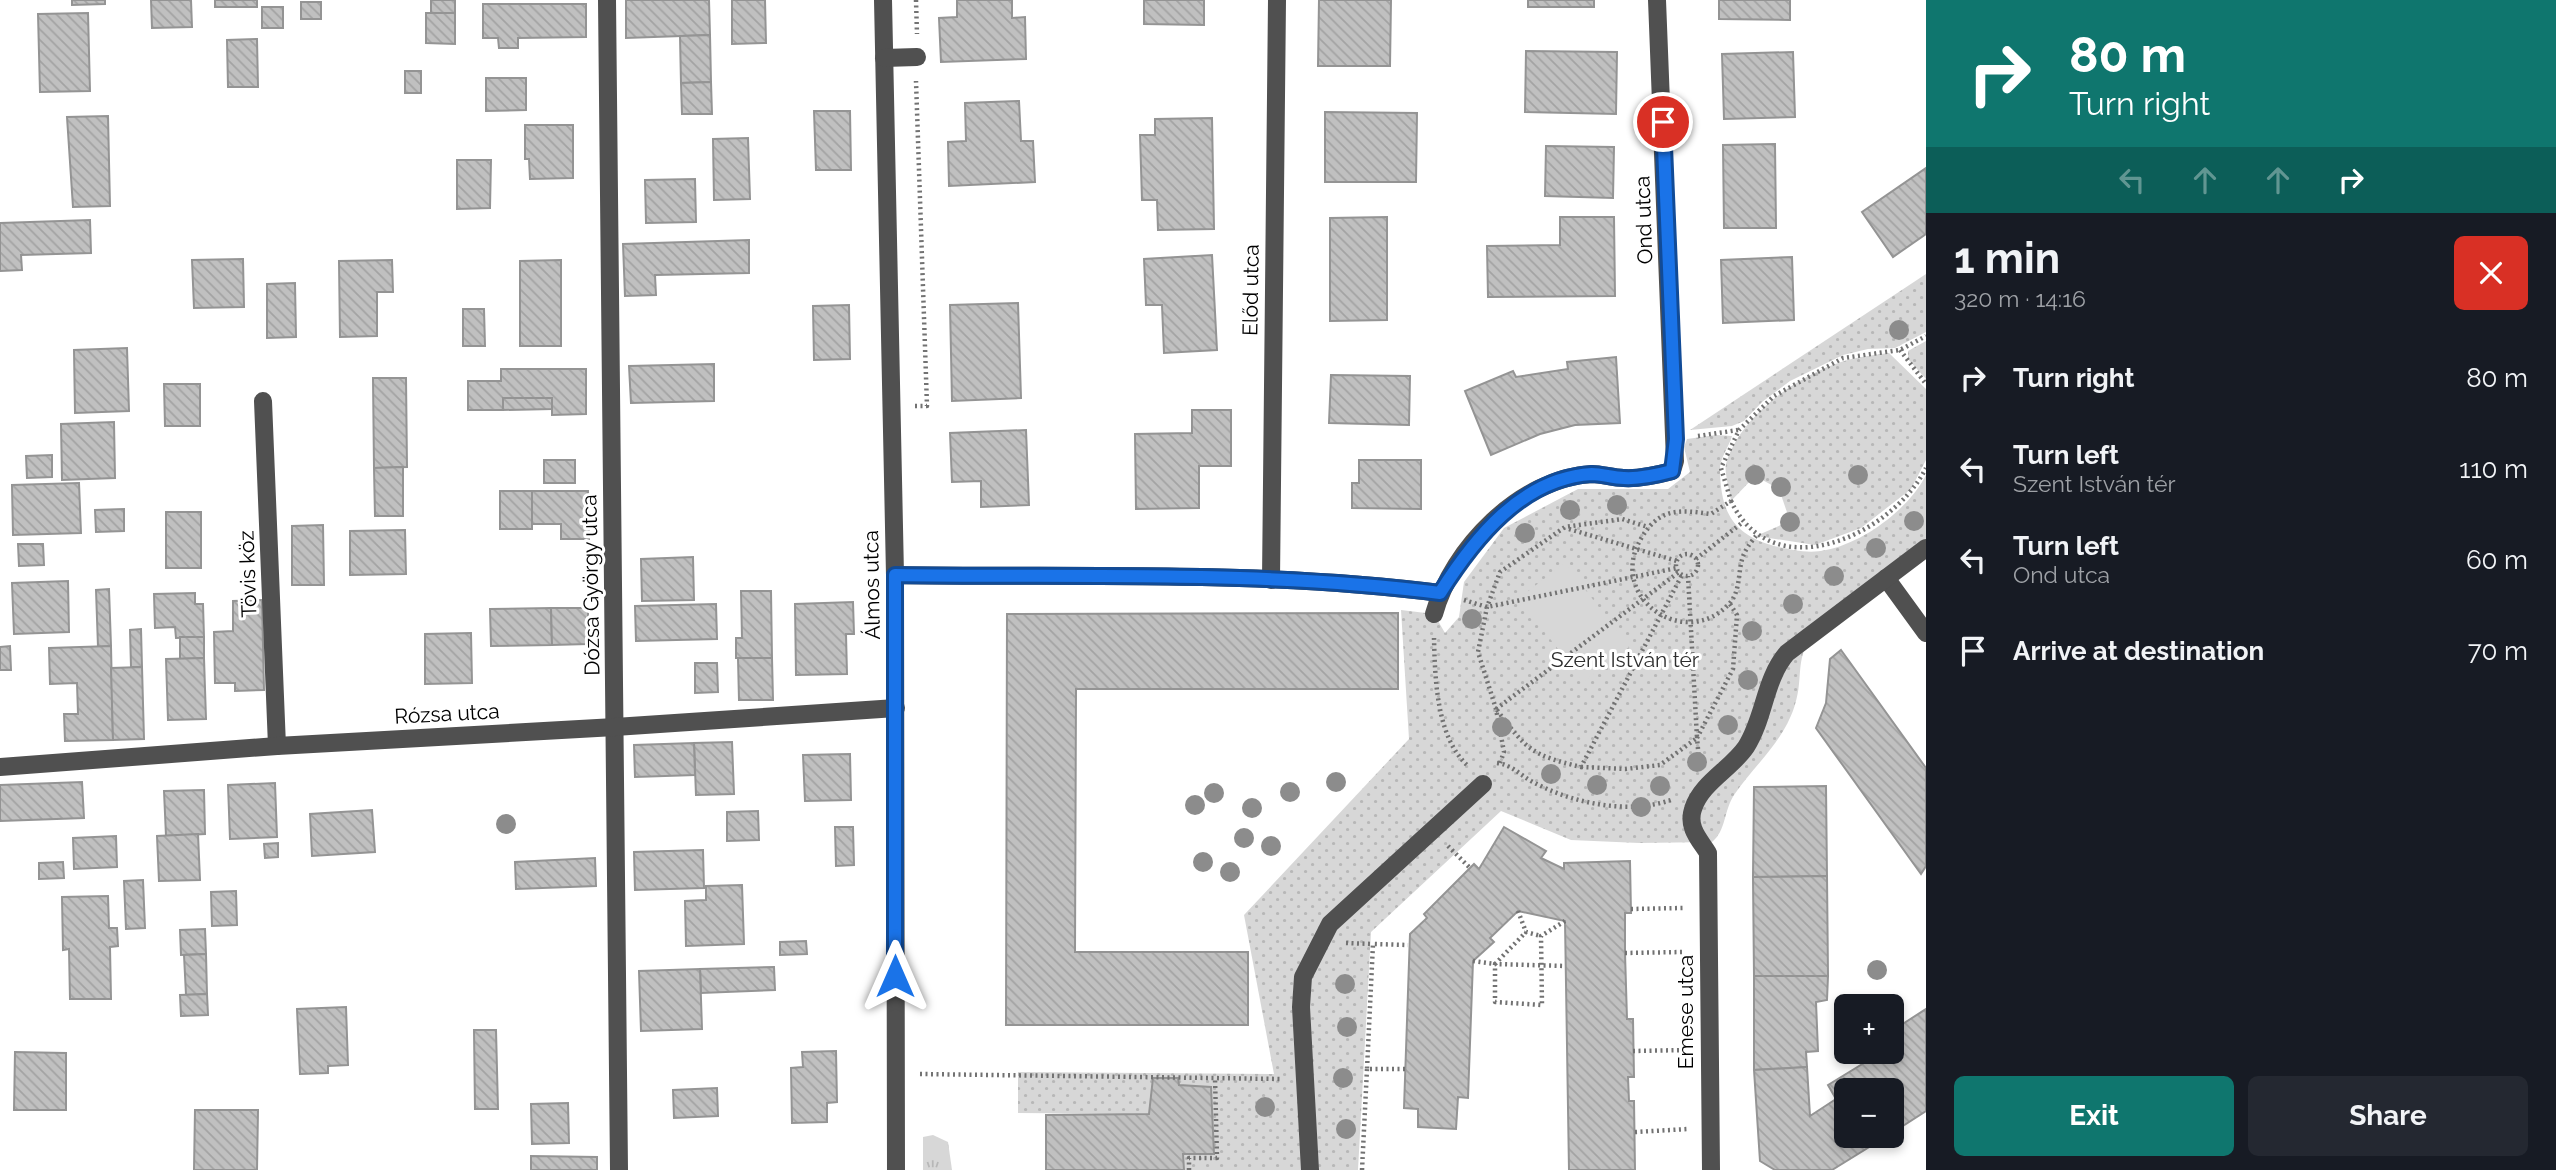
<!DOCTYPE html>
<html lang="en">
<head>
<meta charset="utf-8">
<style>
  body { margin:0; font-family:Raleway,sans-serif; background:#242831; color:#f1f3f6; height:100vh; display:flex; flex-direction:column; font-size:26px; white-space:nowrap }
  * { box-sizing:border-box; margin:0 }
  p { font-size:23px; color:#9ea1a6 }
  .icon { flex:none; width:38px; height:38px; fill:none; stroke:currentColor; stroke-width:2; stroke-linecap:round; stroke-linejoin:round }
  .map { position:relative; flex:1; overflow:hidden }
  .panel { display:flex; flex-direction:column; background:#171b24; width:630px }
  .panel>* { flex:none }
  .hud { background:#0f766e; color:#fff; overflow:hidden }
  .fabs { position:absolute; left:1834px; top:994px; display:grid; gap:14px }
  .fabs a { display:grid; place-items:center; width:70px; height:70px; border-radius:10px; background:#171b24; box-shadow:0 4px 10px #0003; font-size:35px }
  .pin { position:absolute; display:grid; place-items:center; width:60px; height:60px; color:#fff; margin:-30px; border:4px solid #fff; border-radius:50%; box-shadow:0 2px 7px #0007 }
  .me { position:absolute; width:77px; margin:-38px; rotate:0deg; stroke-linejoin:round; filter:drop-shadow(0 0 5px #0008) }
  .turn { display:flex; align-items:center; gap:24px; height:147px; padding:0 28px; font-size:32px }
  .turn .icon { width:91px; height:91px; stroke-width:2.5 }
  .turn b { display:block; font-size:49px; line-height:60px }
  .lanes { display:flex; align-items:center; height:66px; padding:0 28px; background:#0003; justify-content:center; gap:35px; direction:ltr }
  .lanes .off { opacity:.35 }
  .round { display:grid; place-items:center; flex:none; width:74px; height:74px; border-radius:10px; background:#242831 }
  .head { display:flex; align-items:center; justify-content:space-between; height:119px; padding:0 28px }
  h1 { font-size:42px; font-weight:700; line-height:52px }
  .primary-button { display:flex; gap:14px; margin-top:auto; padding:14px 28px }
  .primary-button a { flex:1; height:80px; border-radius:10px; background:#0f766e; color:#fff; font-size:28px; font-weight:700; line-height:80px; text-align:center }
  .primary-button a+a { background:#242831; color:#f1f3f6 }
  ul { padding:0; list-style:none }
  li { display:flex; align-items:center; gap:21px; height:91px; padding:0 28px }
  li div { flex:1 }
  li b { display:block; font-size:26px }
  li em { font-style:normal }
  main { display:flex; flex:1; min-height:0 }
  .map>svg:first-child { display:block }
  .grass { fill:url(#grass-tufts) }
  .park { fill:url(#park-dots) }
  .pitch { fill:#d7d7d7 }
  .building { fill:url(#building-back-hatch); stroke:#949494; stroke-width:2 }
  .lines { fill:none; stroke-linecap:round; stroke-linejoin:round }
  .path { stroke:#727272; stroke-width:4.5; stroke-dasharray:2 3.5; stroke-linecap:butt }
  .minor { stroke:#505050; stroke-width:18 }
  .tree { fill:#8c8c8c }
  .route-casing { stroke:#114b97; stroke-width:18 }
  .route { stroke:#1a73e8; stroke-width:12 }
  .labels { text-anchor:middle; stroke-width:6; stroke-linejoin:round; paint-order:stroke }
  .street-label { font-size:21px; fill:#000; stroke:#fff }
  .park-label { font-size:21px; fill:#2e2e2e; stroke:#fff }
</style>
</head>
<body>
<main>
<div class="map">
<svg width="1926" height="1170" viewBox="0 0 1926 1170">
  <defs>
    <pattern id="grass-tufts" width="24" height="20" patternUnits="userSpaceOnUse" patternTransform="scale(1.75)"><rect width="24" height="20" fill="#d7d7d7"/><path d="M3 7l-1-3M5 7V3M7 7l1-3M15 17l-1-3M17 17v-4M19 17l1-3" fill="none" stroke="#b7b7b7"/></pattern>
    <pattern id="park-dots" width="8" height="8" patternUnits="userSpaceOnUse" patternTransform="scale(1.75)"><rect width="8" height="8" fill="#d7d7d7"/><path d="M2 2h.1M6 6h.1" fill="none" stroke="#b7b7b7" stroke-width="1.8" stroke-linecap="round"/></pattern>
    <pattern id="building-back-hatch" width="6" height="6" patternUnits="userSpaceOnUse" patternTransform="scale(1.75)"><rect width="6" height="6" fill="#c0c0c0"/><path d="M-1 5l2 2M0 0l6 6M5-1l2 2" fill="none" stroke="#a3a3a3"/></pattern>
  </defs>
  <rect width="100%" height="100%" fill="#fff"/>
  <polygon class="grass" points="933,1135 948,1142 952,1170 923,1170 923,1137"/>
  <g class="park">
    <polygon points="1926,274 1926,332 1895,348 1868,349 1843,355 1790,381 1762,402 1744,421 1732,426 1690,430"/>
    <polygon points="1926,341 1926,379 1908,359 1908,351"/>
    <path d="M1889 353 1926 389V460L1911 489 1861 528 1815 545 1756 536 1790 521 1779 489 1755 476 1731 501C1730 491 1724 473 1726 464 1739 417 1797 376 1841 362 1856 357 1874 355 1889 353Z"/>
    <path d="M1716 435 1732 436C1729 447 1719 459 1720 471 1721 515 1735 536 1778 547 1794 550 1809 554 1826 550 1863 543 1909 509 1926 475V555L1807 644C1797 663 1802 681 1796 701 1786 740 1755 764 1734 795 1724 810 1726 831 1712 842L1639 843 1571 840 1501 811 1371 932 1358 1170H1184L1183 1154H1214L1211 1087 1179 1085 1178 1078H1153L1149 1114 1018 1113V1072L1274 1074 1244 915 1409 739 1401 610 1434 614 1445 633 1459 617 1464 582 1504 528 1578 489H1668L1690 472 1684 447 1687 439Z"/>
  </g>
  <polygon class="pitch" points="1565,563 1629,647 1583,682 1519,598"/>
  <g class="building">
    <polygon points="72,0 105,0 105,4 72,5"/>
    <polygon points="151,0 191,0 192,27 152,28"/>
    <rect x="215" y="0" width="42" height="7"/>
    <rect x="431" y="0" width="24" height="13"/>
    <polygon points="626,0 709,0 710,35 626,38"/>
    <polygon points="732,0 765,0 766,43 732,44"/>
    <polygon points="957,0 1012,0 1012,18 1025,17 1026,59 941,62 939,18 957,17"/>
    <polygon points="1144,0 1204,0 1204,25 1144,24"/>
    <polygon points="1319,0 1391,0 1390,66 1318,66"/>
    <rect x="1528" y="0" width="66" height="7"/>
    <polygon points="1719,0 1790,0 1790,20 1719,19"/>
    <rect x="301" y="2" width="20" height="17"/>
    <polygon points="483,4 586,4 586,37 518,38 518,48 499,48 498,38 483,38"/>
    <rect x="262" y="7" width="21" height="21"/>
    <polygon points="88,13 90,91 40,92 38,14"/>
    <polygon points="426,13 455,13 455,44 426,43"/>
    <polygon points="710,35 711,82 681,83 680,36"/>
    <polygon points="257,39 258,87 228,87 227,40"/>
    <polygon points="1526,51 1617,52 1616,114 1525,112"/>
    <polygon points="1793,52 1795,117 1724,119 1722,54"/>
    <rect x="405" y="71" width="16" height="22"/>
    <polygon points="486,78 526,78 526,110 486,111"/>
    <polygon points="711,82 712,114 682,114 681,83"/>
    <polygon points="1019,101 1021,141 1033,141 1035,182 949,186 948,142 966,141 965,103"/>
    <polygon points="814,111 850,111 851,170 816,170"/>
    <polygon points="1325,112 1417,113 1416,182 1325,182"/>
    <polygon points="108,116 110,206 73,207 67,117"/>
    <polygon points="1212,118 1214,229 1158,230 1157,200 1142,200 1140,135 1155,135 1155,119"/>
    <polygon points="525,125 573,125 573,178 530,179 529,159 525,159"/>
    <polygon points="748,138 750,199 714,200 713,139"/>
    <polygon points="1775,144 1776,228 1724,228 1723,145"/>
    <polygon points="1546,146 1614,147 1613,198 1545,196"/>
    <polygon points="457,160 491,160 490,208 457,209"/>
    <polygon points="1926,168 1926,234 1893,257 1862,212"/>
    <polygon points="695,179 696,222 646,223 645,180"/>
    <polygon points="1387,217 1387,320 1330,321 1330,218"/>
    <polygon points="1560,217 1614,217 1615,296 1488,297 1487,246 1560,245"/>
    <polygon points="90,220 91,253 21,255 22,270 0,271 0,223"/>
    <polygon points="749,240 749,273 655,275 656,295 625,296 623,244"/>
    <polygon points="1212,255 1217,350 1164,353 1162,305 1146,305 1144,259"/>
    <polygon points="1792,257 1794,320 1723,323 1721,260"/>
    <polygon points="243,259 244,307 194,308 192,260"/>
    <polygon points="392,260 393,292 377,292 377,336 340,337 339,261"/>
    <polygon points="561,260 561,346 520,346 520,261"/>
    <polygon points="295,283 296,337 267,338 267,284"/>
    <polygon points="1018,303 1021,398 952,401 950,305"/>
    <polygon points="849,305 850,359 814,360 813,306"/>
    <polygon points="463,309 484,309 485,346 463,346"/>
    <polygon points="127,348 129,411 75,413 74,350"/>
    <polygon points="1616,357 1620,423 1575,425 1540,434 1491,455 1465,391 1513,371 1516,377 1568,369 1567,362"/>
    <polygon points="714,364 714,401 631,403 629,366"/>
    <polygon points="501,369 586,369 586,414 552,415 552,398 503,398 503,410 468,410 468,381 501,381"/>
    <polygon points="1331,375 1410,376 1409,425 1329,423"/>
    <polygon points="373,378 406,378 407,467 374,468"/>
    <polygon points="164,384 200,384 200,426 165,426"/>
    <polygon points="503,398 552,398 552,409 503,410"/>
    <polygon points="1192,410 1231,410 1231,466 1199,466 1199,508 1136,509 1135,434 1192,433"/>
    <polygon points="114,422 115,478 62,480 61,424"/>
    <polygon points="1026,430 1029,505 981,507 981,481 952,482 950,433"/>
    <polygon points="52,455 52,477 27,478 26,456"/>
    <rect x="544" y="460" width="31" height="23"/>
    <polygon points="1359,460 1421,460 1421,509 1352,508 1352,483 1359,483"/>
    <polygon points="403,467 403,516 375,516 374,468"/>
    <polygon points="79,483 81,533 13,535 12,485"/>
    <rect x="500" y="491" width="32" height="38"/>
    <polygon points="532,491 588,491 589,539 561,539 561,524 532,524"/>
    <polygon points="124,509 124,531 96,532 95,510"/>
    <rect x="166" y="512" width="35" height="56"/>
    <polygon points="323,525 324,585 292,585 292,526"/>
    <polygon points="405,530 406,574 350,575 350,531"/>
    <polygon points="18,544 43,544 44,565 19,566"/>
    <polygon points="693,557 694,600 642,601 641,559"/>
    <polygon points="68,581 69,632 14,634 12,583"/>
    <polygon points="109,589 111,646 98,647 96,590"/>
    <polygon points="741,591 771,591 772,658 736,658 736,638 742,638"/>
    <polygon points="195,593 195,604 203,604 204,637 176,638 175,627 155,628 154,594"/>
    <polygon points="262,600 264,690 235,691 235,683 215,683 214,632 233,631 233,601"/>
    <polygon points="853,602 854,634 846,634 847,674 796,675 795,604"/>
    <polygon points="716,604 717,639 636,641 635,606"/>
    <polygon points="551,608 552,645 491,646 490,609"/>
    <polygon points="551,608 588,608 588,644 552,645"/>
    <polygon points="1398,613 1398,689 1076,689 1075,952 1248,952 1248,1025 1006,1025 1007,614"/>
    <polygon points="141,629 142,667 131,667 130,630"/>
    <polygon points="471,633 472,683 425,684 425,634"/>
    <polygon points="180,637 204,637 204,658 180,659"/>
    <polygon points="10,646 11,670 0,670 0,647"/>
    <polygon points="111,646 113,740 65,741 64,714 78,714 77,683 50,684 49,648"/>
    <polygon points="1841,650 1926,768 1926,866 1921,874 1816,728 1826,703 1830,659"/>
    <polygon points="204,658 206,719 168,720 166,659"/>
    <polygon points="738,658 772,658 773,700 739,700"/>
    <polygon points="695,663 717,663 718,692 695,693"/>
    <polygon points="142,667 144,739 113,740 111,668"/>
    <polygon points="732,742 734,794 696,795 694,743"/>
    <polygon points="694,743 695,775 635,777 634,745"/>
    <polygon points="850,754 851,800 805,801 803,755"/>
    <polygon points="82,782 84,818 0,821 0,785"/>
    <polygon points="275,783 277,837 230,839 228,785"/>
    <polygon points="1826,786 1827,876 1753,877 1754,787"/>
    <polygon points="204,790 205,834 166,836 164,791"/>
    <polygon points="372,810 375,852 312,856 310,814"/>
    <polygon points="758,811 759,840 727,841 727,812"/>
    <polygon points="835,827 853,827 854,865 836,866"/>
    <polygon points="1504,827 1546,851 1541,858 1564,869 1564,863 1630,861 1631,913 1625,913 1625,953 1627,1019 1633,1019 1634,1077 1628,1077 1629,1101 1634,1101 1635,1170 1569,1170 1565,921 1518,911 1490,938 1494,942 1473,961 1468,1098 1458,1097 1456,1129 1418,1127 1418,1109 1404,1108 1410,934 1427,918 1424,914 1474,864 1479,869"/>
    <polygon points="198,834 200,880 159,881 157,836"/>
    <polygon points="116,836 117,867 74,869 73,838"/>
    <polygon points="278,843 278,857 265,858 264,844"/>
    <polygon points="703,850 704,888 635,890 634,852"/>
    <polygon points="595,858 596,886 516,889 515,862"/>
    <polygon points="63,862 64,878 39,879 39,863"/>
    <polygon points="1827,876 1828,976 1754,976 1753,877"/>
    <polygon points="143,880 145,928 126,929 124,881"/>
    <polygon points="742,885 744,944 686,946 685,901 706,900 706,886"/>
    <polygon points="236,891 237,925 212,926 211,892"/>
    <polygon points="108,896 109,928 117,928 118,946 110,947 111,999 70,999 69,949 63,950 62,897"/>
    <polygon points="205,929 206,954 181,955 180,930"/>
    <polygon points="806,941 807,954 780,955 780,942"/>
    <polygon points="206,954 207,994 186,995 184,955"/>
    <polygon points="774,967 775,990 701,993 700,969"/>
    <polygon points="700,969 702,1029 641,1031 639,971"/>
    <polygon points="1754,976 1828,976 1827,1000 1816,1002 1818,1051 1806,1052 1807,1067 1754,1070"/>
    <polygon points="207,994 208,1015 181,1016 180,995"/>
    <polygon points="346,1007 348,1065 328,1066 328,1073 300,1074 297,1009"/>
    <polygon points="1926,1009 1926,1111 1892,1133 1892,1090 1846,1090 1846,1136 1887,1136 1832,1170 1775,1170 1760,1161 1754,1070 1807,1067 1810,1116 1836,1099 1828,1085 1872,1058 1870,1052 1892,1052 1892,1038 1901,1032 1898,1027"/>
    <polygon points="474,1030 496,1030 498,1109 475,1109"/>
    <polygon points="836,1051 837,1102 827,1103 827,1122 792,1123 791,1068 803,1067 802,1052"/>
    <polygon points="15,1052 66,1053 66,1110 14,1110"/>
    <polygon points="1153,1078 1178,1078 1179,1085 1211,1087 1214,1154 1183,1154 1184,1170 1046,1170 1046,1115 1149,1114"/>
    <polygon points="717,1088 718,1116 674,1118 673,1090"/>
    <polygon points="568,1103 569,1143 532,1144 531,1104"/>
    <polygon points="195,1110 258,1110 257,1170 194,1170"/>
    <polygon points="531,1156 597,1157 597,1170 531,1170"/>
  </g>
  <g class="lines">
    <g class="path">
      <polyline points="916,0 917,34"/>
      <polyline points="1900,350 1926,384"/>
      <polyline points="915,406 927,406 916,81"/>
      <polyline points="1698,436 1738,430"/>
      <path d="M1731 501C1773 590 1892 535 1926 468"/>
      <polyline points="1569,529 1677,561"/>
      <path d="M1756 536C1752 541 1747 547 1744 554 1737 569 1742 590 1729 604 1684 652 1605 596 1642 537 1660 507 1681 510 1711 514L1731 501 1721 468 1739 430 1774 396 1843 358 1900 350 1926 336"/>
      <circle cx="1687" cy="565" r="11"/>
      <polyline points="1696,559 1743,522"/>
      <polyline points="1464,600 1487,607 1677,568"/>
      <path d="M1434 638C1435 677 1436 736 1467 765"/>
      <polyline points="1496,709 1679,572"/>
      <path d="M1497 710C1527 750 1531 755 1581 767L1682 575"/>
      <polyline points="1699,760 1697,738 1733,669 1737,615 1730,604"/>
      <path d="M1497 763C1512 765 1519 774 1531 781 1571 803 1627 815 1671 800"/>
      <polyline points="1500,763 1504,752 1496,709 1478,652 1487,607 1500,572 1565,527 1622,519 1648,527"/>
      <polyline points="1581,767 1625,769 1660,765 1697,738 1688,576"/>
      <polyline points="1448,846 1470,868"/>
      <polyline points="1631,909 1683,908"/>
      <polyline points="1518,911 1526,932 1541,936"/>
      <polyline points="1565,921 1541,936 1542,1005 1495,1002 1495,964 1565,966"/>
      <polyline points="1346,943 1373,944"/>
      <polyline points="1625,953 1683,952"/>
      <polyline points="1473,961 1495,964 1526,932"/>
      <polyline points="1633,1051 1688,1050"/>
      <polyline points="1405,1069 1367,1069 1373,944 1408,945"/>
      <polyline points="920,1074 1282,1079"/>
      <polyline points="1635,1132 1688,1129"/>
      <polyline points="1189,1170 1189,1158 1217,1158 1215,1078"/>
      <polyline points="1362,1170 1367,1069"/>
    </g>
    <g class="minor">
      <polyline points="607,0 619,1170"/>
      <polyline points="883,0 895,575 896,1170"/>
      <polyline points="884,58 917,57"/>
      <polyline points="263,401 277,746"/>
      <path d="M895 575C1076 578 1260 570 1440 593"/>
      <polyline points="1886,578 1926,633"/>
      <polyline points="1271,580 1277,0"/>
      <path d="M1434 614C1452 549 1520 478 1592 474 1602 474 1613 478 1624 478 1640 479 1657 475 1672 471L1675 461 1657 0"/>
      <polyline points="0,767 277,746 615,727 896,708"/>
      <polyline points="1310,1170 1301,1007 1303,977 1330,924 1483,784"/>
      <path d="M1711 1170 1708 853C1699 839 1687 827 1693 809 1701 783 1731 769 1746 747 1765 717 1764 680 1787 653L1926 548"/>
    </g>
  </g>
  <g class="tree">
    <circle cx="1899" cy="330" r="10"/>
    <circle cx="1755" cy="475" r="10"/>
    <circle cx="1858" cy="475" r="10"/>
    <circle cx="1781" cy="487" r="10"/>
    <circle cx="1617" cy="505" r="10"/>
    <circle cx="1570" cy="510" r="10"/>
    <circle cx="1914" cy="521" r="10"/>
    <circle cx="1790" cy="522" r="10"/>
    <circle cx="1525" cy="533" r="10"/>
    <circle cx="1876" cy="548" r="10"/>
    <circle cx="1834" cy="576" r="10"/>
    <circle cx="1793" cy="604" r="10"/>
    <circle cx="1472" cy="619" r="10"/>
    <circle cx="1752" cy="631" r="10"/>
    <circle cx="1748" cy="680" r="10"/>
    <circle cx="1728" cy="725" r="10"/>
    <circle cx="1502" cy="727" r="10"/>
    <circle cx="1697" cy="762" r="10"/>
    <circle cx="1551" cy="774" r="10"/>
    <circle cx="1336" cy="782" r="10"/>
    <circle cx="1597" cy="785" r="10"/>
    <circle cx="1660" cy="786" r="10"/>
    <circle cx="1290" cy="792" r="10"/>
    <circle cx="1214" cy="793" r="10"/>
    <circle cx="1195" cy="805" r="10"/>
    <circle cx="1641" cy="807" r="10"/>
    <circle cx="1252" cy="808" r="10"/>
    <circle cx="506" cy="824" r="10"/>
    <circle cx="1244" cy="838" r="10"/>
    <circle cx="1271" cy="846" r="10"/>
    <circle cx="1203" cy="862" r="10"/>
    <circle cx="1230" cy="872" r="10"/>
    <circle cx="1877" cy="970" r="10"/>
    <circle cx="1345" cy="984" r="10"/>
    <circle cx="1347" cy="1027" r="10"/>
    <circle cx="1343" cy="1078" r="10"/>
    <circle cx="1265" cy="1107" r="10"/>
    <circle cx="1346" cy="1129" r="10"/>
  </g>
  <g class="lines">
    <defs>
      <path id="route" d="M895 976V575C1076 578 1260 570 1440 593 1474 539 1522 478 1592 474 1602 474 1613 478 1624 478 1640 479 1657 475 1672 471L1676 439 1663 122"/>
    </defs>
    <use href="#route" class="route-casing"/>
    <use href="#route" class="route"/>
  </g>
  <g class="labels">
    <g class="street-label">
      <text transform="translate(1644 220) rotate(-92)" y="7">Ond utca</text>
      <text transform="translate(1251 290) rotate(-89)" y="7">Előd utca</text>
      <text transform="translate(248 574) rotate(-92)" y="7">Tövis köz</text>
      <text transform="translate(591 585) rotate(-91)" y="7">Dózsa György utca</text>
      <text transform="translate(872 585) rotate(-91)" y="7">Álmos utca</text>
      <text transform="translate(447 714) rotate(-3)" y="7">Rózsa utca</text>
      <text transform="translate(1686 1012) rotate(-90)" y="7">Emese utca</text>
    </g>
    <g class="park-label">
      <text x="1625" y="667">Szent István tér</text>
    </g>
  </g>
</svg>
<div class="fabs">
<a>+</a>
<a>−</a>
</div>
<div class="pin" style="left:1663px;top:122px;background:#d93025"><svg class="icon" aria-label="arrive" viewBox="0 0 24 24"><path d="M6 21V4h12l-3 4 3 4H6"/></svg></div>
<svg class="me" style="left:895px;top:976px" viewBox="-20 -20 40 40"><path d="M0-17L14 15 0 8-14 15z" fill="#1a73e8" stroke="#fff" stroke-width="4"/></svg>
</div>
<section class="panel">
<div class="hud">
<div class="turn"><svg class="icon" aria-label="right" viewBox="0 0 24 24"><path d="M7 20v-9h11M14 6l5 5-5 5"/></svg><div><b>80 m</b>Turn right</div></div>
<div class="lanes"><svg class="icon off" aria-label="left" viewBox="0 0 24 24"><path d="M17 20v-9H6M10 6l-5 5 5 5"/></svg><svg class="icon off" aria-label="ahead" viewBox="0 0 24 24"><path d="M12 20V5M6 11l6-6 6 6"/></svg><svg class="icon off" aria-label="ahead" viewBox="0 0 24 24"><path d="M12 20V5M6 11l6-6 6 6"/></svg><svg class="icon" aria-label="right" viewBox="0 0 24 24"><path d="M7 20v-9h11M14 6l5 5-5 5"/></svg></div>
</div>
<div class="head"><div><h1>1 min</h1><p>320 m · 14:16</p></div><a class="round" style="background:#d93025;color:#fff"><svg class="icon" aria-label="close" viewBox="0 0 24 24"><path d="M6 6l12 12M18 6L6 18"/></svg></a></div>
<ul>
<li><svg class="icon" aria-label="right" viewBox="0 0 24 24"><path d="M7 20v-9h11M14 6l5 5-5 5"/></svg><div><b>Turn right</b></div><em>80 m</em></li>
<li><svg class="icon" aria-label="left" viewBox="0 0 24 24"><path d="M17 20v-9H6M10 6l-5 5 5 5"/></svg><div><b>Turn left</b><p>Szent István tér</p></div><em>110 m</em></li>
<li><svg class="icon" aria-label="left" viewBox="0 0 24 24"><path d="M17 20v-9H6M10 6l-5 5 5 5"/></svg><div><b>Turn left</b><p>Ond utca</p></div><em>60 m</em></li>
<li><svg class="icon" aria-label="arrive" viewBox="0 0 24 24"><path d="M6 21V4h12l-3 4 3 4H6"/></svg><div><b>Arrive at destination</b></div><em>70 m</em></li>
</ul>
<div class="primary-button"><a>Exit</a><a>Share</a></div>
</section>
</main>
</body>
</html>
